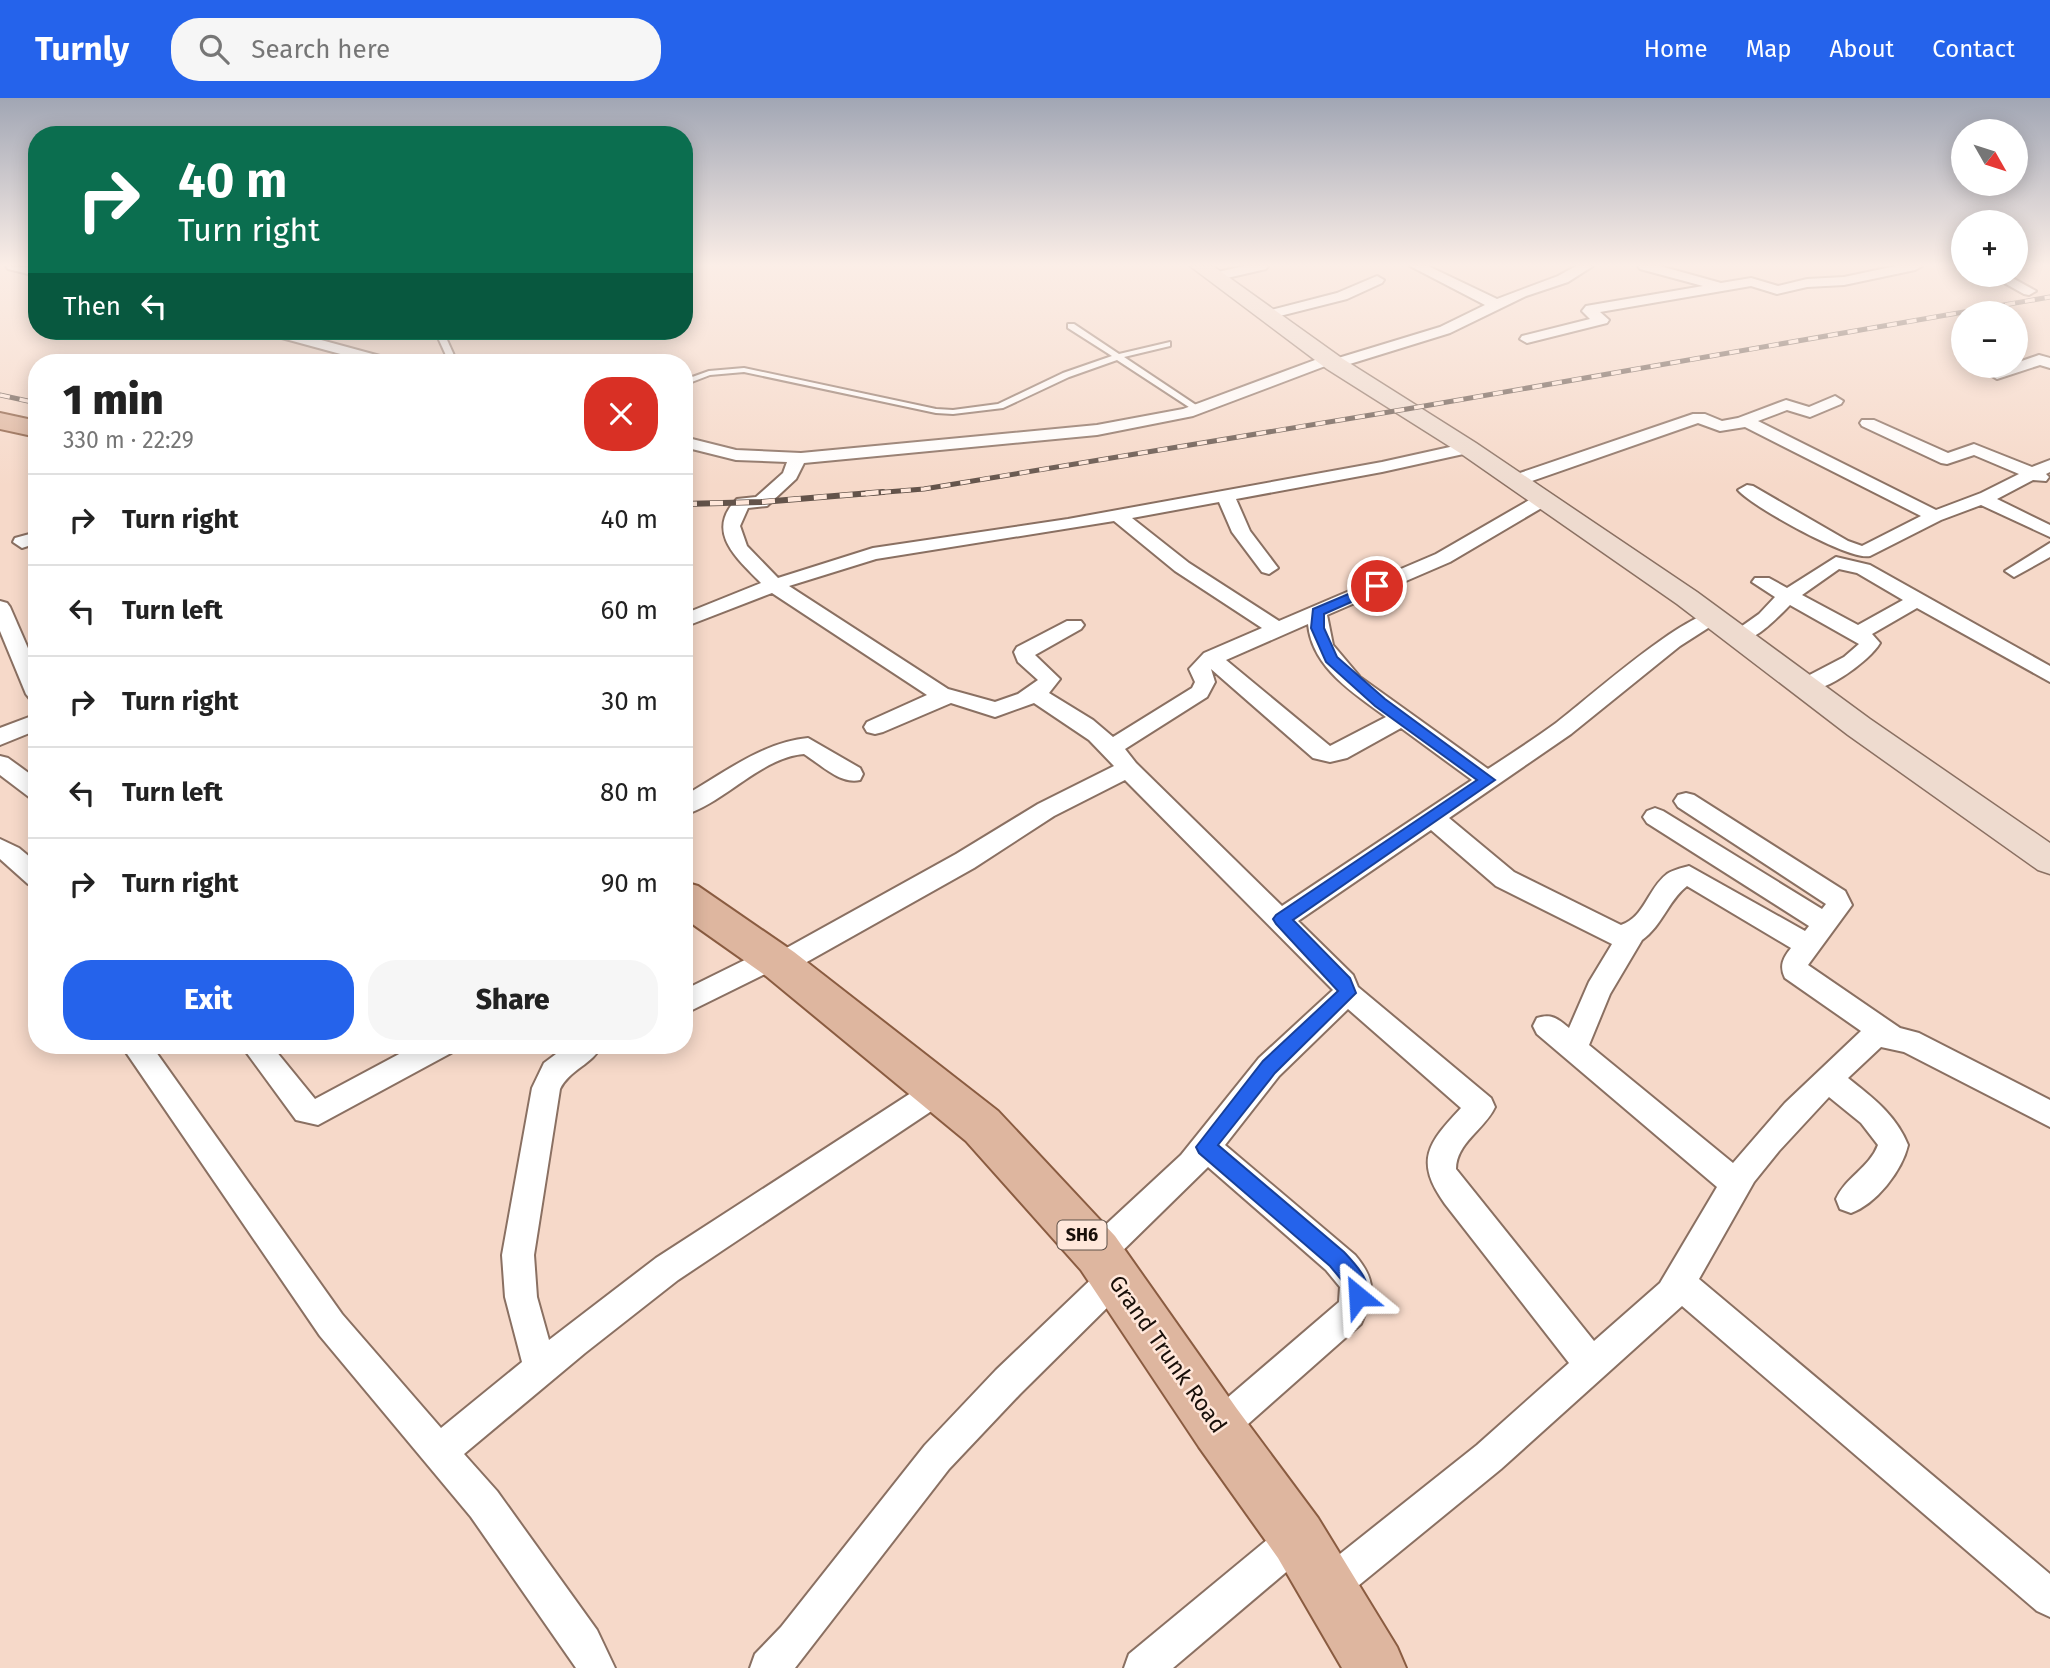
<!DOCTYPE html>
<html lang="en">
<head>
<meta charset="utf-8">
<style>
  body { margin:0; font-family:"Fira Sans",sans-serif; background:#f6f6f6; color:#222; height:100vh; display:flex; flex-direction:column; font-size:26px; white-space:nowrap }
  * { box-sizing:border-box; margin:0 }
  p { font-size:23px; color:#767676 }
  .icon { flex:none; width:38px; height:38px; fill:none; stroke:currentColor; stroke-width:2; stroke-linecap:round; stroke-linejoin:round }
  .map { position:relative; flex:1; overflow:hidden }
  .drawer { position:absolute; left:28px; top:256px; width:665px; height:700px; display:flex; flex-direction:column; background:#fff; border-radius:28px; box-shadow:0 4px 18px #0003 }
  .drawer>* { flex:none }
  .hud { position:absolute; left:28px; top:28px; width:665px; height:214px; border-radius:28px; box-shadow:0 4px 18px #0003; background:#0b6e4f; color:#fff; overflow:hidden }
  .needle { width:46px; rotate:129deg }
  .buttons { position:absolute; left:1951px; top:21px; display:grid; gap:14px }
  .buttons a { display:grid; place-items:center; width:77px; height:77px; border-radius:50%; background:#fff; box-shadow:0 4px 18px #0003; font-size:35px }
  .pin { position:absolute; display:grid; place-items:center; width:60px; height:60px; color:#fff; margin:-30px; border:4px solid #fff; border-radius:50%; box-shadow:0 2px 7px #0007 }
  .me { position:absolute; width:77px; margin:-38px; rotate:333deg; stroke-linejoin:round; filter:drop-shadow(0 0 5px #0008) }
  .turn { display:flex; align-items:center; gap:24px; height:147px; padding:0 35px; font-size:32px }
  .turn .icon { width:91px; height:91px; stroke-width:2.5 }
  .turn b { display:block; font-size:49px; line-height:60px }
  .then { display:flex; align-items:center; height:66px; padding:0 35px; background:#0003; gap:14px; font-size:26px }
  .round { display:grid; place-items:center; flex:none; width:74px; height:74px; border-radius:28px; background:#f6f6f6 }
  .summary { display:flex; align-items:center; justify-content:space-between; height:119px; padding:0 35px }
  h1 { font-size:42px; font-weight:800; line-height:52px }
  .button { display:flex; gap:14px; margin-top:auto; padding:14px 35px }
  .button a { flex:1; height:80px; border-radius:28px; background:#2563eb; color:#fff; font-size:28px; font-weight:800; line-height:80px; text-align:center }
  .button a+a { background:#f6f6f6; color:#222 }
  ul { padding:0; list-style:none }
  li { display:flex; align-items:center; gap:21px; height:91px; padding:0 35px; border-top:2px solid #e0e0e0 }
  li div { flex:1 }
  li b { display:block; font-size:26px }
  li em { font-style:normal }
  header { display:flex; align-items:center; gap:42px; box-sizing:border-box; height:98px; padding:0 35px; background:#2563eb; color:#fff }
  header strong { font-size:33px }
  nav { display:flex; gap:38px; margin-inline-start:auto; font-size:24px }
  .search { width:490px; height:63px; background:#f6f6f6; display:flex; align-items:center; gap:18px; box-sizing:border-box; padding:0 24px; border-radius:28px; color:#767676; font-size:26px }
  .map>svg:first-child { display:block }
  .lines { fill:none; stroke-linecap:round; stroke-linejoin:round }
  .lane-casing { stroke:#8a7062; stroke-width:4 }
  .street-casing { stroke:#8a7062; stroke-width:4 }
  .secondary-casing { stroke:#8a7062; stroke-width:3 }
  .primary-casing { stroke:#8a5c41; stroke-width:4 }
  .lane { fill:#fff; fill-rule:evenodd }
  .street { fill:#fff; fill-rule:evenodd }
  .secondary { fill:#eedbcf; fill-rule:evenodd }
  .primary { fill:#deb69f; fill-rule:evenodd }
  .rail-far1-casing { stroke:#63534a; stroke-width:5 }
  .rail-casing { stroke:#63534a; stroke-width:6 }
  .rail-far1 { stroke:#ffe7da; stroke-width:3.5; stroke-dasharray:10; stroke-linecap:butt }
  .rail { stroke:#ffe7da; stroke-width:4.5; stroke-dasharray:13; stroke-linecap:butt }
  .route { fill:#2563eb; stroke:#184099; stroke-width:2 }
  .labels { text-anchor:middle; stroke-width:5; stroke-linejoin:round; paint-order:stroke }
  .shield { fill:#ffe7da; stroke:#5d5048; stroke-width:2 }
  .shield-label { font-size:18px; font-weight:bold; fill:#180f09 }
  .near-street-label { font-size:23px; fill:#180f09; stroke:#ffe7da }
</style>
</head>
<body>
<header>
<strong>Turnly</strong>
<div class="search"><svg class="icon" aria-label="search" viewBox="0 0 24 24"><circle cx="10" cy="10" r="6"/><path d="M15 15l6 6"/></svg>Search here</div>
<nav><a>Home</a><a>Map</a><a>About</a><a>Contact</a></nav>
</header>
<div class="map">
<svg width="2050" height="1570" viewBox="0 0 2050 1570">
  <rect width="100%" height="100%" fill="#f6d9c9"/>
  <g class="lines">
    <defs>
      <g id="lane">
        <polygon points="1068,226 1074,226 1119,256 1170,244 1170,248 1124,259 1202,311 1195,313 1117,262 1069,279 1003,310 953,316 936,315 744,274 710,277 684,287 684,282 709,273 744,270 936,311 953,312 998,306 1063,275 1112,258 1068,230"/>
        <polygon points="435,233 443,233 457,264 449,264"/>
      </g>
      <g id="street">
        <polygon points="6,168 37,170 37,178 8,171"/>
        <polygon points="1244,168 1268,168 1266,171 1214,183 1207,179 1209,176"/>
        <path d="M1410 168H1428L1497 201 1558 178 1576 168H1593L1568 184 1526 198 1450 235 1340 269 1335 271 1328 267 1193 318 1097 337 804 365 796 381 767 408 748 410 740 428 747 448 778 480 873 450 1068 421 1382 364 1468 345 1474 346 1476 350 1468 355 1382 374 1236 401 1250 433 1278 470 1269 476 1262 474 1232 434 1219 404 1132 420 1189 465 1279 523 1436 456 1538 397H1550L1553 401 1550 405 1450 464 1327 517 1333 547 1360 579 1488 671C1511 656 1534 641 1556 625 1583 605 1692 507 1719 515L1722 519 1719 523 1680 548 1571 636 1449 720 1514 774 1621 827C1645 819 1648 790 1667 776 1673 772 1682 770 1689 768L1805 833 1809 828 1647 725 1643 719 1647 713 1655 710 1663 713 1822 811 1826 806 1678 709 1674 703 1678 697 1686 695 1694 697 1845 793 1852 807 1808 867 1900 930 1919 935 2050 1002V1029L1904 954 1881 949 1848 980C1873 1000 1896 1017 1908 1047 1902 1073 1876 1106 1851 1115L1840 1111 1836 1101C1845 1080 1870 1069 1878 1047L1861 1025 1829 999 1779 1053 1754 1084 1699 1181 2050 1476V1519L2037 1513 1682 1208 1501 1371 1342 1501 1329 1506 1316 1501 1311 1488 1316 1475 1477 1347 1569 1265 1445 1106C1414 1063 1428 1045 1461 1010L1348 911 1279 978 1225 1047 1355 1157C1377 1183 1374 1197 1361 1226L1230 1342 1218 1347 1206 1342 1201 1330 1206 1318 1339 1204 1340 1189 1326 1172 1208 1069 1109 1166 1098 1170 1087 1166 1082 1155 1087 1144 1181 1057 1259 960 1333 892 1125 682 1054 718 974 770 789 874 780 877 771 873 684 916V892L763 853 772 849 781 853 956 756 1038 706 1114 668 1089 642 1034 605 995 619 951 605 883 634 875 636 867 634 864 629 867 624 927 597 772 495 684 529V516L761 485C738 461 704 434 737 401L756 399 783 375 787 364 736 362 684 349V339L736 352 801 355 1097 327 1183 311 1323 259 1328 257 1335 261 1440 229 1485 207ZM1114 423 1175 473 1262 530 1204 555 1189 571 1195 584 1192 590 1113 639 1093 622 1049 595 1060 581 1035 557 1081 531 1084 527 1081 523H1067L1017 549 1014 554 1018 564 1038 582 1018 596 995 604 948 591 789 488 876 461ZM1308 526C1312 570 1354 595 1386 619L1330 648 1226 562ZM1211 571 1313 660 1330 664 1347 660 1401 630 1472 682 1282 808 1136 665 1125 651 1207 599 1215 584ZM1431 732 1496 788 1612 846 1589 884 1569 930C1558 921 1552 915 1537 920L1533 928 1537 936 1717 1089 1660 1185 1594 1243 1456 1071C1456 1045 1485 1031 1495 1009L1491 1000 1358 889 1353 877 1298 823ZM1687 788 1791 850C1783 860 1779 868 1785 880L1861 933 1785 1005 1733 1065 1589 947 1610 896 1642 842C1662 828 1668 803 1687 788Z"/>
        <polygon points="1638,168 1660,168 1721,185 1751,180 1778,188 1807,181 1844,179 1896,168 1922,168 1915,172 1844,187 1807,189 1777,196 1751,188 1600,214 1609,222 1607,225 1527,245 1520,241 1522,238 1590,221 1582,213 1586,208 1703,188 1640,171"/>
        <polygon points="1990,177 2007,177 2036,193 2029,197 2024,196"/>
        <polygon points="1377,178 1384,182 1382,185 1347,201 1268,221 1261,217 1263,214 1337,195"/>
        <polygon points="265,233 288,233 391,261 394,264 370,264 267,236"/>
        <polygon points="2039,257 2050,260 2050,270 2040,267 1997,281 1989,276 1992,273 2016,268 2016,265"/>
        <path d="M1835 298 1843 303 1841 306 1810 319 1787 312 1758 323 1936 412 1981 395 2019 376 1974 357 1947 366 1941 365 1862 328 1860 325 1862 322H1874L1948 355 1974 346 2032 369 2050 362V374L2046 376 2049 379 2046 383 2033 382 1997 401 2050 427V439L1981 407 1941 422 1870 458C1850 463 1751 408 1738 392L1747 387 1753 388 1848 443 1862 448 1921 418 1745 329 1720 333 1698 325 1523 386H1511L1508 382 1511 378 1693 316H1705L1722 323 1738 320 1786 302 1809 309Z"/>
        <polygon points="37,434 37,445 22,450 13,444 15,440"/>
        <polygon points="2050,445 2050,459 2014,479 2005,473"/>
        <path d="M1836 459 1870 467 2050 568V584L1917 510 1872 536 1880 545C1869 564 1820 599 1798 593L1795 588 1798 583 1844 559 1859 546 1790 507C1776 521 1752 548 1731 543L1728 538 1759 516 1775 499 1752 484 1755 480H1769L1787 490ZM1839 471 1857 475 1903 502 1858 527 1802 497Z"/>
        <polygon points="0,503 7,505 10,509 37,571 37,603 30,601 26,596 0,533"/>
        <polygon points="37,616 37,632 0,647 0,630"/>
        <path d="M808 640 860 670 863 676 860 682C841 687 820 666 804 656 762 659 724 705 684 717V698C722 676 763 644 808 640Z"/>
        <polygon points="0,658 8,660 37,681 37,701 29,699 0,677"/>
        <polygon points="0,741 19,750 37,765 37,788 28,786 0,761"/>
        <path d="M121 947H151L342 1216 441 1330 522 1264 505 1199 502 1157 532 990 544 965 568 947H602C593 966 569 972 560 991L534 1157 537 1199 549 1242 656 1160 928 984 938 980 948 984 952 993 948 1002 678 1182 585 1255 464 1356 497 1393 597 1532 615 1570H576L471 1419 320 1238Z"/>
        <polygon points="241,947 271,947 315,1001 416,947 455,947 451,955 318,1027 296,1022"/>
        <polygon points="1115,1164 1126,1169 1131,1180 1126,1191 1020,1296 949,1371 795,1570 750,1570 755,1556 781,1529 925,1347 996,1272 1104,1169"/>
        <polygon points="1298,1422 1311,1427 1316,1440 1311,1453 1173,1570 1124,1570 1129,1556 1285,1427"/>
      </g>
      <polygon id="secondary" points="1190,168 1213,168 1343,261 1476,345 1697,494 1870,621 2050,745 2050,776 2038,772 1848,637 1677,506 1460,355 1327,271"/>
      <g id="primary">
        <polygon points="0,315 37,323 37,339 0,331"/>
        <polygon points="684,784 698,788 794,854 998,1013 1115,1138 1237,1311 1318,1420 1397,1549 1406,1570 1342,1570 1278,1460 1199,1349 1081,1172 966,1043 766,878 684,820"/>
      </g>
    </defs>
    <use href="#lane" class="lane-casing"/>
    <use href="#street" class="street-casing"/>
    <use href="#secondary" class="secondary-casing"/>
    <use href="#primary" class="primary-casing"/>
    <use href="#lane" class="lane"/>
    <use href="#street" class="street"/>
    <use href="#secondary" class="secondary"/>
    <use href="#primary" class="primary"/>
    <defs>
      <g id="rail-far1">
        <polyline points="0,297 37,305"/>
        <polyline points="861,396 924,391 1407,311 2050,199"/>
      </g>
      <polyline id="rail" points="684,406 761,404 883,394"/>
    </defs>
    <use href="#rail-far1" class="rail-far1-casing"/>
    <use href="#rail" class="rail-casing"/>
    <use href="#rail-far1" class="rail-far1"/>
    <use href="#rail" class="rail"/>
  </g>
  <linearGradient id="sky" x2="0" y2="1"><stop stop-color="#a1a6b4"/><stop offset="0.43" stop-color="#fbeee7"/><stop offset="1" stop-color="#fbeee7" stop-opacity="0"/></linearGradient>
  <rect width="2050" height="388" fill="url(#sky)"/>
  <path class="route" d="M1377 484 1383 488 1381 491 1324 516V530L1337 559 1385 601 1495 682 1293 822 1350 880 1356 895 1275 975 1218 1047 1344 1154C1357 1168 1374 1185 1366 1205L1358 1208 1351 1205 1345 1186 1330 1168 1199 1055 1196 1049 1263 963 1338 893 1276 826 1273 821 1276 817 1477 682 1375 608 1326 564 1311 530 1313 511Z"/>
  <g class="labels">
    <rect class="shield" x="1057.5" y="1122.5" width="49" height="29" rx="5"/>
    <g class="shield-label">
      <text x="1082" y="1143">SH6</text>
    </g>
    <g class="near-street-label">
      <text transform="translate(1168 1256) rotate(55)" y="8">Grand Trunk Road</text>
    </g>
  </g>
</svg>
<div class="buttons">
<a><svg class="needle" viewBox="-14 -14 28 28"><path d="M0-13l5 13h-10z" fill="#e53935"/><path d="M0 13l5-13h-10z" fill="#767676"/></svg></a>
<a>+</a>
<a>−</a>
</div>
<div class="pin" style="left:1377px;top:488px;background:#d93025"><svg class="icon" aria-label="arrive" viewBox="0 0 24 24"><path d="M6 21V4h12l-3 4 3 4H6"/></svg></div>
<svg class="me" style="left:1358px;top:1198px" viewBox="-20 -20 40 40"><path d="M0-17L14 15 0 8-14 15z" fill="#2563eb" stroke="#fff" stroke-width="4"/></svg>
<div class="hud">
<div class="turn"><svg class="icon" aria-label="right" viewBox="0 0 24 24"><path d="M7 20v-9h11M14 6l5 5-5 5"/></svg><div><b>40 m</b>Turn right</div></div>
<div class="then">Then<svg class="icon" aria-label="left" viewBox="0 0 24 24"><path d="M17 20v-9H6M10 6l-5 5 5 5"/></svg></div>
</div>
<section class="drawer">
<div class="summary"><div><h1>1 min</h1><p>330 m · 22:29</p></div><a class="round" style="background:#d93025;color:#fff"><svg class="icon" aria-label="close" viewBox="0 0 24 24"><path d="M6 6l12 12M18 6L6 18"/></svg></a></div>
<ul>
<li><svg class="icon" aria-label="right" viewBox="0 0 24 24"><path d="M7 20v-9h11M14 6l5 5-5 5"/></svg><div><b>Turn right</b></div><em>40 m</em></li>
<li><svg class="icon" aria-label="left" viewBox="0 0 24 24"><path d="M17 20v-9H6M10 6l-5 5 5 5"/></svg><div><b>Turn left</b></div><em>60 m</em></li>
<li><svg class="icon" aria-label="right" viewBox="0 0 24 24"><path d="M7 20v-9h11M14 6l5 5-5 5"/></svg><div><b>Turn right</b></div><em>30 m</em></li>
<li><svg class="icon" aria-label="left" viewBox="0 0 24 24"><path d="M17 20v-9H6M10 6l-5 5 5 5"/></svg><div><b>Turn left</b></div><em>80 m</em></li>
<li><svg class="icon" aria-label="right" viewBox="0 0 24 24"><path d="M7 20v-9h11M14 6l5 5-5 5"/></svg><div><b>Turn right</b></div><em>90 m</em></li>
</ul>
<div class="button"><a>Exit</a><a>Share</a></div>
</section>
</div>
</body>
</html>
